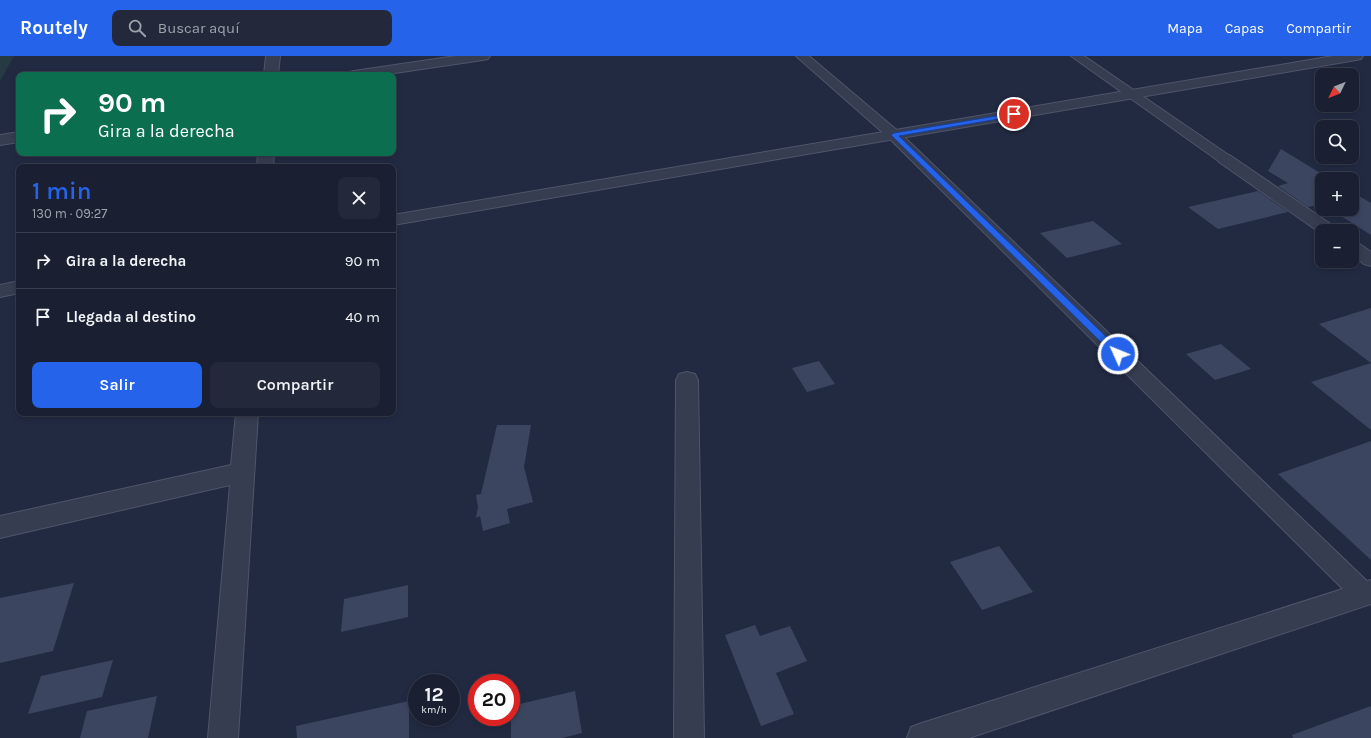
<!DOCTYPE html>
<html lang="es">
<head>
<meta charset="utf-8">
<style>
  body { margin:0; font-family:Karla,sans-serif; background:#23283a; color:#f1f3f6; height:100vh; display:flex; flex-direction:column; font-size:15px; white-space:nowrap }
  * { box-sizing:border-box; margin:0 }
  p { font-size:13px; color:#9fa3ac }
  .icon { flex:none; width:22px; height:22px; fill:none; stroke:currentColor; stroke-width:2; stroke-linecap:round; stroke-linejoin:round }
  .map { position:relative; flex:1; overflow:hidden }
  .details { position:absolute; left:16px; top:108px; width:380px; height:252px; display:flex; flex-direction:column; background:#1a2032; border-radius:8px; box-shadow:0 2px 6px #0003,0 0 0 1px #383e4d }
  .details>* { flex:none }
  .hud { position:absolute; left:16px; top:16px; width:380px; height:84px; border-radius:8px; box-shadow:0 2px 6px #0003,0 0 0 1px #383e4d; background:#0b6e4f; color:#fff; overflow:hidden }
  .needle { width:26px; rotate:227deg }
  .buttons { position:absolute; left:1315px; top:12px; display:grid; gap:8px }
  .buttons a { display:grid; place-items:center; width:44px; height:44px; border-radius:8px; background:#1a2032; box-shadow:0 2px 6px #0003,0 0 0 1px #383e4d; font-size:20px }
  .speed { position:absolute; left:408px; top:618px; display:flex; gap:8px; font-size:20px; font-weight:700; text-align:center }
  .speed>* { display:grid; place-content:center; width:52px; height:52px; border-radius:50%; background:#1a2032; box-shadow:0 2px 6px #0003,0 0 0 1px #383e4d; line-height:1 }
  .speed small { font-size:10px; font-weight:400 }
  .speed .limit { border:6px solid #d22; background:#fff; color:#111 }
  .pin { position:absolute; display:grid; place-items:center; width:34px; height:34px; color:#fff; margin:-17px; border:2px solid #fff; border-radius:50%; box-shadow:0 1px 4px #0007 }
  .me { position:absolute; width:44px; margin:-22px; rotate:314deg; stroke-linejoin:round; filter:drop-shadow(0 0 3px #0008) }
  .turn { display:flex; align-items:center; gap:14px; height:84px; padding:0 16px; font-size:18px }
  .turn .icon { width:52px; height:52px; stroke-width:2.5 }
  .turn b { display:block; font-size:28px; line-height:34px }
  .round { display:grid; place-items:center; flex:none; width:42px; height:42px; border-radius:8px; background:#23283a }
  .overview { display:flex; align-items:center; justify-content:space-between; height:68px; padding:0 16px }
  h1 { font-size:24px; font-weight:600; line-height:30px; color:#2563eb }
  .button { display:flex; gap:8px; margin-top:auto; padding:8px 16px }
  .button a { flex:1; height:46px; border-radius:8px; background:#2563eb; color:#fff; font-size:16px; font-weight:600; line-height:46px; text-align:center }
  .button a+a { background:#23283a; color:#f1f3f6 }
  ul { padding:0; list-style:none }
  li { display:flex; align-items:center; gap:12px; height:56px; padding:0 16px; border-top:1px solid #383e4d }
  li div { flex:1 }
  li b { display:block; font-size:15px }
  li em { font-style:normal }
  header { display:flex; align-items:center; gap:24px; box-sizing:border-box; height:56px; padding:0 20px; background:#2563eb; color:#fff }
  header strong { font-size:19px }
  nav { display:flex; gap:22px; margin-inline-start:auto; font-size:14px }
  .search { width:280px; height:36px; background:#23283a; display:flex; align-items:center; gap:10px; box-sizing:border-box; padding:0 14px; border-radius:8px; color:#9fa3ac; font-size:15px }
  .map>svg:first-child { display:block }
  .green { fill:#253a43 }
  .building { fill:#3c4560 }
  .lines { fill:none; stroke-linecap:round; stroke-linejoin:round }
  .service-casing { stroke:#4f5569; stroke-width:2 }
  .minor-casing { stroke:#4f5569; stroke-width:2 }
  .service { fill:#373d51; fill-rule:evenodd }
  .minor { fill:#373d51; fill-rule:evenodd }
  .route { fill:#2563eb; stroke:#184099 }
</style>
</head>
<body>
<header>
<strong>Routely</strong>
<div class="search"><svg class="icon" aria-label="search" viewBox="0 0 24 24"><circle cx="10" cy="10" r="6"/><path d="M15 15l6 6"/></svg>Buscar aquí</div>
<nav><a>Mapa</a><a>Capas</a><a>Compartir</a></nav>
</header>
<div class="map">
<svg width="1371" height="682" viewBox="0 0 1371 682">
  <rect width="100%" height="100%" fill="#222a42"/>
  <polygon class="green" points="0,0 14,0 0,25"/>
  <g class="building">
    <polygon points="1281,93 1330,123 1322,123 1322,148 1308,151 1278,130 1288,127 1268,115"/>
    <polygon points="1258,135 1288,156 1218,173 1188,151"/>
    <polygon points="1352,136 1371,147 1371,179 1330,153 1352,153"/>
    <polygon points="1093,165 1122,188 1067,202 1040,177"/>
    <polygon points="1371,252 1371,374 1311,326 1371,307 1319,268"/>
    <polygon points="1221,288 1251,313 1215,324 1186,298"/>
    <polygon points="819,305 835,328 807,336 792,312"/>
    <polygon points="497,369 531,369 524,411 533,446 507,453 510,467 483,475 480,460 476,462 478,451 476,439 481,438"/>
    <polygon points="1371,385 1371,504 1278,418"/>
    <polygon points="999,490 1033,536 982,554 950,506"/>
    <polygon points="74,527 53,595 0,607 0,542"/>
    <polygon points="408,529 408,561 341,576 344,543"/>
    <polygon points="755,569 760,580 790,570 807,605 776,617 794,658 761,670 725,579"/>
    <polygon points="113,604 102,641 28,658 41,620"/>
    <polygon points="575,635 582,677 562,682 511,682 511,650"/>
    <polygon points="157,640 148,682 80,682 87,655"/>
    <polygon points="409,645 409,682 297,682 296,670"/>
    <polygon points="1371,650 1371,682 1293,682 1292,679"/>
  </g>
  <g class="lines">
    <defs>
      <g id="service">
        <polygon points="796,0 809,0 899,76 1371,529 1371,546 1364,549 1356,546 889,82"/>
        <polygon points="1071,0 1084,0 1230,100 1232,103 1230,106 1220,106"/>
      </g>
      <g id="minor">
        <polygon points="266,0 280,0 278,19 264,19"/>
        <polygon points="456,0 490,0 488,3 483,4 381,19 347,19 349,16 354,15"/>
        <polygon points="1333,0 1363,0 1361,3 1356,4 393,169 393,159"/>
        <polygon points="19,76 19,86 0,89 0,79"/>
        <polygon points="258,97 274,97 273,111 257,111"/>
        <polygon points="1225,98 1231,100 1335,171 1338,175 1322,175 1322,178 1219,106 1217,103 1219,100"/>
        <polygon points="1352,185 1358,187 1371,196 1371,210 1364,208 1352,199"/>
        <polygon points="19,225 19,237 0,241 0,229"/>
        <polygon points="687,316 695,318 698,324 704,682 674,682 676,324 679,318"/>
        <polygon points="236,357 258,357 238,682 208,682 230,429 0,482 0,460 231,409"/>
        <polygon points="1371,524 1371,548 969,682 907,682 911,671 922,667"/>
      </g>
    </defs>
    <use href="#service" class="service-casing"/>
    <use href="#minor" class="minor-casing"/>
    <use href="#service" class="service"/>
    <use href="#minor" class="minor"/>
  </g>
  <polygon class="route" points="1014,57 1017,58 1016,60 899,80 1121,295 1122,298 1121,300 1115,300 891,79 894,77"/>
</svg>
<div class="buttons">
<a><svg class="needle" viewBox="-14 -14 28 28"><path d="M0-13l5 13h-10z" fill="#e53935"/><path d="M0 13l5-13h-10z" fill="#9fa3ac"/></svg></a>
<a><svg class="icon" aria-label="search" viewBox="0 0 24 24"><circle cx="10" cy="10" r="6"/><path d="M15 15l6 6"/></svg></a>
<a>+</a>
<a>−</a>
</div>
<div class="speed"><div>12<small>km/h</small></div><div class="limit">20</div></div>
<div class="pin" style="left:1014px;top:58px;background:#d93025"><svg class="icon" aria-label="arrive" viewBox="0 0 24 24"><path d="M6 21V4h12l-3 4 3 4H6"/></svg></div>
<svg class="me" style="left:1118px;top:298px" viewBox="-20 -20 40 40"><circle r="17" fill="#2563eb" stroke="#fff" stroke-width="3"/><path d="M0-11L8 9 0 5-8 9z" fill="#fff"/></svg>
<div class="hud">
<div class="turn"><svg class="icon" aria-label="right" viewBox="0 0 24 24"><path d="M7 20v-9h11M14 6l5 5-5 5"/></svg><div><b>90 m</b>Gira a la derecha</div></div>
</div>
<section class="details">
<div class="overview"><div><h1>1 min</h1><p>130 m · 09:27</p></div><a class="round"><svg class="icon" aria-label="close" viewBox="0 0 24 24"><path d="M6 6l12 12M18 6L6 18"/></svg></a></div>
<ul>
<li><svg class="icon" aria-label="right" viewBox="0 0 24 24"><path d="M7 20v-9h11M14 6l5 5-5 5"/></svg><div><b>Gira a la derecha</b></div><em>90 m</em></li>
<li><svg class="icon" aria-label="arrive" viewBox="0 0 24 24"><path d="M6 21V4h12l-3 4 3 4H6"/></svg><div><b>Llegada al destino</b></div><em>40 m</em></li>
</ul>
<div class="button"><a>Salir</a><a>Compartir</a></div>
</section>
</div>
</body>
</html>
